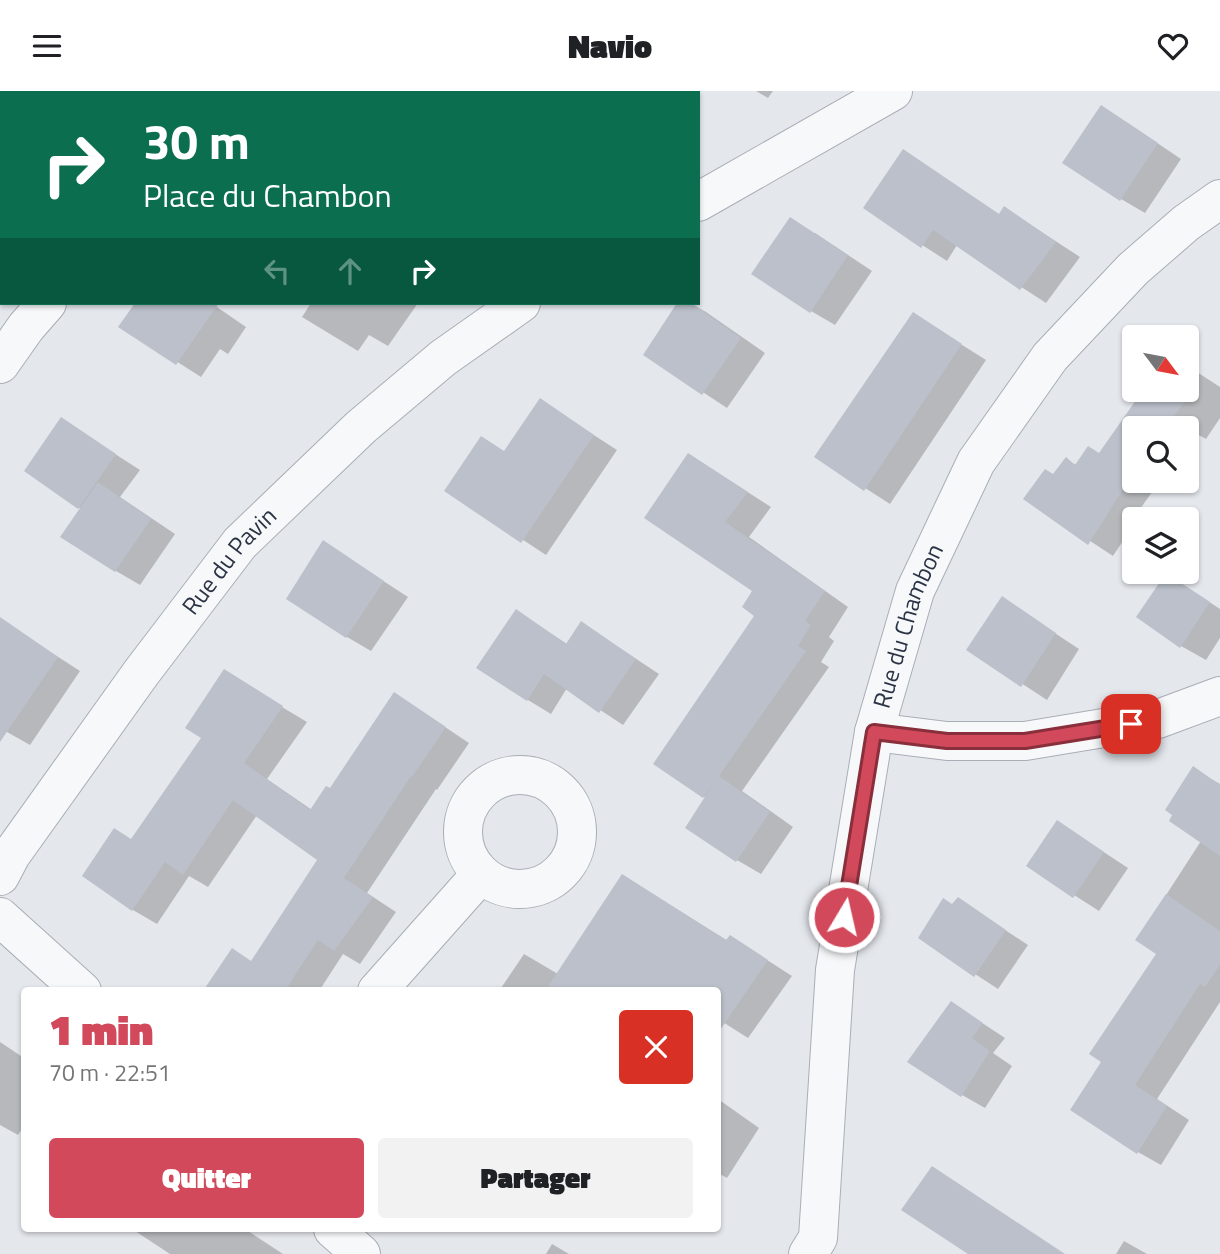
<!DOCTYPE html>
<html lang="fr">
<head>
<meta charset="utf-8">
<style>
  body { margin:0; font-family:"Titillium Web",sans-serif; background:#f2f2f2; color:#202124; height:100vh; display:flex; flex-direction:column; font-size:26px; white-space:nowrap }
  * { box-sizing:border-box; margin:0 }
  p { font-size:23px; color:#757577 }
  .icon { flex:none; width:38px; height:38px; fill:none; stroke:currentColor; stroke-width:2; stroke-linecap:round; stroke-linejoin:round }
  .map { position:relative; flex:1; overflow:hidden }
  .side { position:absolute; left:21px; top:896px; width:700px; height:245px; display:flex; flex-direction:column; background:#fff; border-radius:7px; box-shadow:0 2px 5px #0004 }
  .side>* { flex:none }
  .banner { position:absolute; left:0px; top:0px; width:700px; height:214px; box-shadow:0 2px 5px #0004; background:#0b6e4f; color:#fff; overflow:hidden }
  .needle { width:46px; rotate:122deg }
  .fabs { position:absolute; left:1122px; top:234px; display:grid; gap:14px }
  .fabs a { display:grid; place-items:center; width:77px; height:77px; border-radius:7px; background:#fff; box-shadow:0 2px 5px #0004; font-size:35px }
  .pin { position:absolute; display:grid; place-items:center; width:60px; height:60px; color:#fff; margin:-30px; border-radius:14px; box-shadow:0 4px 10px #0006 }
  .me { position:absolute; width:77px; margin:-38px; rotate:9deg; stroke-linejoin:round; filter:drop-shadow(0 0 5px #0008) }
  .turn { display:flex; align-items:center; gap:24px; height:147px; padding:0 28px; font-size:32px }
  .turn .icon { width:91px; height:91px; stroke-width:2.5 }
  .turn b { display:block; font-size:49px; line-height:60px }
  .lanes { display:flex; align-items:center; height:66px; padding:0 28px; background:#0003; justify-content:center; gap:35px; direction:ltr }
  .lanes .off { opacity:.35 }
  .round { display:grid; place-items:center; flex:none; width:74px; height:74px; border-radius:7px; background:#f2f2f2 }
  .headline { display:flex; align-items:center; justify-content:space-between; height:119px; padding:0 28px }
  h1 { font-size:42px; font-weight:800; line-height:52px; color:#d1495b }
  .cta { display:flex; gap:14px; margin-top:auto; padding:14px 28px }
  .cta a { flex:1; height:80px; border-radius:7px; background:#d1495b; color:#fff; font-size:28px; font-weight:800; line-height:80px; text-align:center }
  .cta a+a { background:#f2f2f2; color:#202124 }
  header { display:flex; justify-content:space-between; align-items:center; height:91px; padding:0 28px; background:#fff; font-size:32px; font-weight:800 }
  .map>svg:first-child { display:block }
  .shadow { fill:#0003 }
  .building { fill:#bbc0ca }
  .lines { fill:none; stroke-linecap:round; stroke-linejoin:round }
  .street-casing { stroke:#a9aeb7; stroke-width:40 }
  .street { stroke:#f7f8fa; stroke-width:38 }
  .route-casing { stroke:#882f3b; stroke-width:18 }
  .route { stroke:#d1495b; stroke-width:12 }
  .labels { text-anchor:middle; stroke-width:7; stroke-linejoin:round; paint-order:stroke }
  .street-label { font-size:24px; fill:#2b3445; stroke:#f4f6f9 }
</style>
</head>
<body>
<header><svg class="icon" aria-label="menu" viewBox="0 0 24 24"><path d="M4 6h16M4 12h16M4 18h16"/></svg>Navio<svg class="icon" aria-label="heart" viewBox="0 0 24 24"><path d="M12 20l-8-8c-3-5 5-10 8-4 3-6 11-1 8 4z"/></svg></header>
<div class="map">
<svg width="1220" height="1163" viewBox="0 0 1220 1163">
  <rect width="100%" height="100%" fill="#e4e7ec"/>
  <g class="shadow">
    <polygon points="97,0 167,0 166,2"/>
    <polygon points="330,0 459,0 329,2"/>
    <polygon points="587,0 617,0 620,2 585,2"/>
    <polygon points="756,0 773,0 768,7"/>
    <polygon points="1126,31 1181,68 1145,122 1121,108"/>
    <polygon points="904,61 1000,124 1005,117 1080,166 1046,212 957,154 947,170 865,117"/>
    <polygon points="2,84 2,109 0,108"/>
    <polygon points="815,142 872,180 835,234 811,220"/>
    <polygon points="137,212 211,212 246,236 228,263 220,258 201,286 121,235"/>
    <polygon points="311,212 418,212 388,255 369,244 358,260 302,226"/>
    <polygon points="679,212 690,212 706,221 765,262 727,317 645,263"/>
    <polygon points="913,223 986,269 890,413 817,366"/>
    <polygon points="1186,274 1220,296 1220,327 1206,348 1195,342 1186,354 1186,338 1134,338 1134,390 1160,390 1140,418 1143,420 1137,429 1134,429 1134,433 1113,465 1026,408 1054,385 1066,369 1076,374 1100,364 1145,299 1186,299"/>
    <polygon points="541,310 617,359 546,464 447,399 505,361"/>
    <polygon points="62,329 140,379 120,406 175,443 140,494 116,480 81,418 27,380"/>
    <polygon points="713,379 771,416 749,446 848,516 829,546 834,550 821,571 829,576 742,700 793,736 761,783 737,769 706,707 655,673 756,524 755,499 646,427"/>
    <polygon points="323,451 408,506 371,560 347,546"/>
    <polygon points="1191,499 1220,518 1220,547 1206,569 1181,555"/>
    <polygon points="1003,508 1079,558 1047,609 969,558"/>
    <polygon points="517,520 567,553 582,532 659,583 623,634 567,597 551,623 528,609"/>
    <polygon points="4,531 80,580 30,654 0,637 0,537"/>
    <polygon points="247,595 307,631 267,688 312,719 418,618 469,652 437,699 436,698 367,802 396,821 360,873 343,863 319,900 205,900 252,871 320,768 257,724 208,796 189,785 157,833 133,819 132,749"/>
    <polygon points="1193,678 1220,693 1220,911 1157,1008 1189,1029 1161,1074 1138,1061 1104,971 1158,863 1137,849 1201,750"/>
    <polygon points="1058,731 1128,777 1099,820 1029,775"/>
    <polygon points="623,785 728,850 731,846 792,885 748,947 718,928 718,900 499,900 524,863 558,883"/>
    <polygon points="958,808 1028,854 998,898 920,847"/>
    <polygon points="952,912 1005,947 993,962 1012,975 985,1017 962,1004"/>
    <polygon points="0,951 24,967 24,1035 18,1044 0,1034"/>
    <polygon points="718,1008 759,1037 727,1087 718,1082"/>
    <polygon points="132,1138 245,1138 283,1163 170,1163"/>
    <polygon points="1124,1150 1147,1163 1116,1163"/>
    <polygon points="552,1153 569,1163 546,1163"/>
  </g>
  <g class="building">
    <polygon points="1101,14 1158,52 1120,110 1062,72"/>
    <polygon points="903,58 999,123 1004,115 1056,151 1020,199 933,139 921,157 863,117"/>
    <polygon points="790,126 848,164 810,222 751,183"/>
    <polygon points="135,212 219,212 176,274 118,236"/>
    <polygon points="677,212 691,212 741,247 702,304 643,264"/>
    <polygon points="913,221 962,253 864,400 814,366"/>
    <polygon points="1143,299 1193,299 1165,338 1134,338 1134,381 1088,454 1023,408 1045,378 1053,383 1066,366 1075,374 1088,355 1099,362"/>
    <polygon points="540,307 594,344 521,452 444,400 481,345 504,360"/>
    <polygon points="61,326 116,363 78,418 24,380"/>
    <polygon points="688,362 748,401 725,431 825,500 805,530 811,534 798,555 806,560 719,685 770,721 736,771 685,737 715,690 703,707 653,673 754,525 742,516 752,500 644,427"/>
    <polygon points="98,391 151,428 115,481 60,446"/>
    <polygon points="323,449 384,490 346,547 286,508"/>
    <polygon points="1166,482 1210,511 1180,557 1136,526"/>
    <polygon points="1002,505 1056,542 1021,596 966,559"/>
    <polygon points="516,518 566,553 581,530 636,568 599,622 544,583 527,610 476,577"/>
    <polygon points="0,526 58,566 0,651"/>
    <polygon points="224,578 283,615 244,672 310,719 326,695 330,697 394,601 446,636 412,686 411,685 344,787 373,806 334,860 318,849 288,895 296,900 203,900 232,857 251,870 317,769 233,709 183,784 165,771 132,820 82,785 114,737 131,748 201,647 185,637"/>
    <polygon points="1193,675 1220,694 1220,765 1169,730 1172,724 1165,719"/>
    <polygon points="1057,729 1104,761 1073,807 1026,775"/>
    <polygon points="622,783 726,849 730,844 768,869 718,942 718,900 545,900"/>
    <polygon points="1166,803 1220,840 1220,874 1205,896 1200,893 1135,994 1167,1015 1137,1063 1070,1019 1101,971 1089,963 1156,863 1135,849"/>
    <polygon points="958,806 1006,839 974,886 918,847 943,807 952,813"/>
    <polygon points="951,910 983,932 972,947 990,960 961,1006 907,971"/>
    <polygon points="932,1075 1065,1163 968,1163 901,1119"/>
  </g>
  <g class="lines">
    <defs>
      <g id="street">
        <polyline points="209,2 211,0"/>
        <polyline points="511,2 513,0"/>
        <polyline points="698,111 893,0"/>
        <polyline points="0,273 26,236 47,212"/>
        <polyline points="874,641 947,650 1025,650 1158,628 1220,605"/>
        <circle cx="520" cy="741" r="57"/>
        <path id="s1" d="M0 785 11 764 141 582 240 452 361 336 443 267 521 212"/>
        <polyline points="0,826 82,900"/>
        <polyline points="377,900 481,783"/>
        <polyline points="333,1138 361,1163"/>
        <path id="s2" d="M808 1163 818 1147 835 879 874 641 915 500 976 371 1050 266 1133 178 1186 132 1220 108"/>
      </g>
    </defs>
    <use href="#street" class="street-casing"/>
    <use href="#street" class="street"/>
  </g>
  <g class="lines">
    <defs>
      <polyline id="route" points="844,826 874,641 947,650 1025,650 1131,633"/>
    </defs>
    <use href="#route" class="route-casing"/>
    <use href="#route" class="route"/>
  </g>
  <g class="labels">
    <g class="street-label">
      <text dy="8" stroke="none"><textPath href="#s1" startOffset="390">Rue du Pavin</textPath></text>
      <text dy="8" stroke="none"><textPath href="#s2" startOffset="640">Rue du Chambon</textPath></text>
    </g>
  </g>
</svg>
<div class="fabs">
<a><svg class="needle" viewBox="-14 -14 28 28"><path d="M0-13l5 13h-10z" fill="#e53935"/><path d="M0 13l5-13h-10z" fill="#757577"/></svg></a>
<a><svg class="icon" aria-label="search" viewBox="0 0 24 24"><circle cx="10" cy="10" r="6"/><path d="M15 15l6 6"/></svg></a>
<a><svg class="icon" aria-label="layers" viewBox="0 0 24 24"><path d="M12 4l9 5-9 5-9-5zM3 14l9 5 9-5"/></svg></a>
</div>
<div class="pin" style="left:1131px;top:633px;background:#d93025"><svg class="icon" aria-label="arrive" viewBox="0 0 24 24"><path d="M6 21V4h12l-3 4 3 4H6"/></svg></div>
<svg class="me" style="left:844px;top:826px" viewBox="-20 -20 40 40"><circle r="17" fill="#d1495b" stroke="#fff" stroke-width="3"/><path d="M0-11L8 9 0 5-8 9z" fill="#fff"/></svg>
<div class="banner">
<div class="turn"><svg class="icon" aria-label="right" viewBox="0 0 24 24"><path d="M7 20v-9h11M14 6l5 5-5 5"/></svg><div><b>30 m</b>Place du Chambon</div></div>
<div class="lanes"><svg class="icon off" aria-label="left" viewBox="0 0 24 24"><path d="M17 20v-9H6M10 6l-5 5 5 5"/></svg><svg class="icon off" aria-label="ahead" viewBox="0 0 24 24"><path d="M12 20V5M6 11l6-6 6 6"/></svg><svg class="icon" aria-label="right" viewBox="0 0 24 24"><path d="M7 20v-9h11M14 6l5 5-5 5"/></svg></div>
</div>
<section class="side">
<div class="headline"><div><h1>1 min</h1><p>70 m · 22:51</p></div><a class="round" style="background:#d93025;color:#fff"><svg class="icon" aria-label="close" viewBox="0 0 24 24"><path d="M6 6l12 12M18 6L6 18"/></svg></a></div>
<div class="cta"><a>Quitter</a><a>Partager</a></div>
</section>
</div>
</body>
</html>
